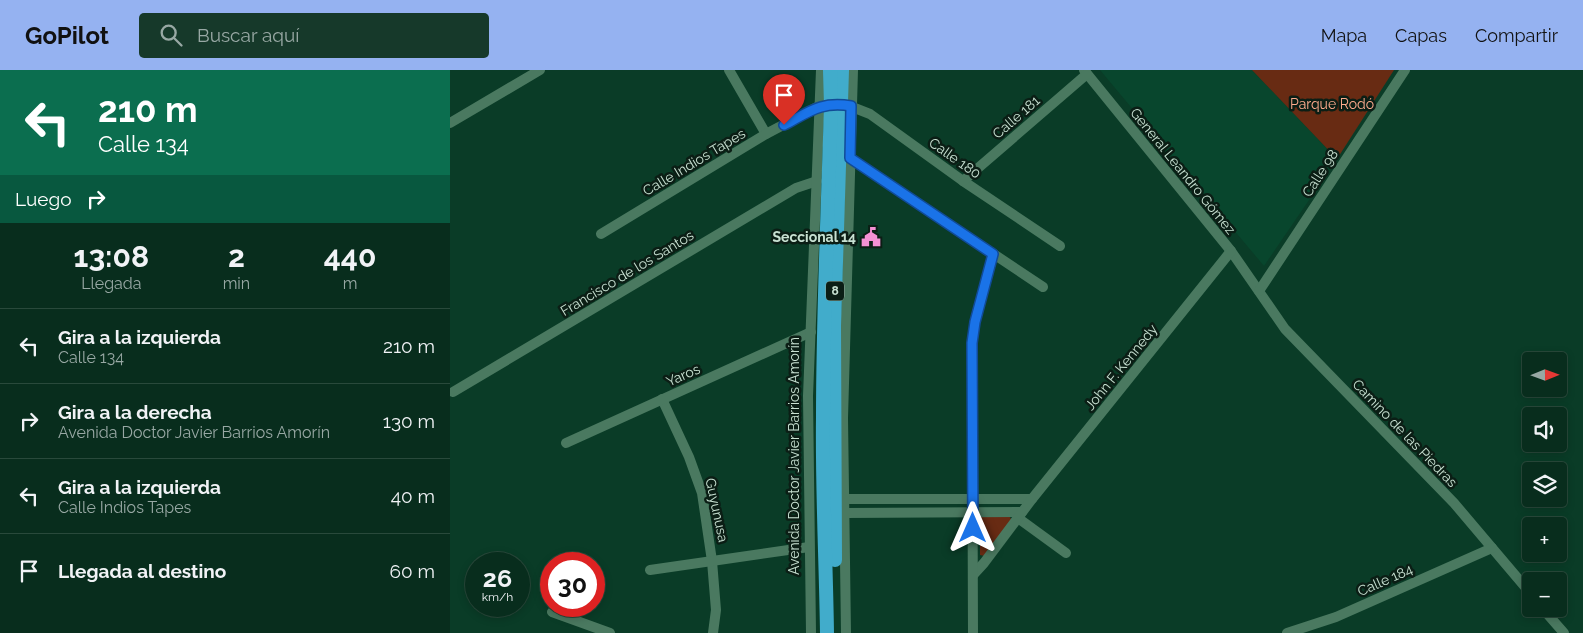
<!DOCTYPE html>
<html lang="es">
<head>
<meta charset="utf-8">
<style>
  body { margin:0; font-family:Raleway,sans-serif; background:#16392a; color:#f1f3f6; height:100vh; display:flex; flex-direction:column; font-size:19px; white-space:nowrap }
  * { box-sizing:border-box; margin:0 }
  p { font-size:16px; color:#98a8a4 }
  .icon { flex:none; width:28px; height:28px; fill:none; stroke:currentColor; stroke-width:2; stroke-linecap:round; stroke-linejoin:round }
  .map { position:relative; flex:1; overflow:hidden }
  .side { display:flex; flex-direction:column; background:#082d1d; width:450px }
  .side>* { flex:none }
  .hud { background:#0b6e4f; color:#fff; overflow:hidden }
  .needle { width:32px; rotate:89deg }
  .fabs { position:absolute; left:1072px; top:282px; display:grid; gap:10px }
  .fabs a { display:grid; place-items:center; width:45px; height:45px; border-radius:5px; background:#082d1d; box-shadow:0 2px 8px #0003,0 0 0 1px #29493b; font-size:25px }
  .speed { position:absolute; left:15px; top:482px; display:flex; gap:10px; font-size:25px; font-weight:700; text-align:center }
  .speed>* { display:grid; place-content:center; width:65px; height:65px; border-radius:50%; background:#082d1d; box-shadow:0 2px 8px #0003,0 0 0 1px #29493b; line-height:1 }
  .speed small { font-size:12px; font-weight:400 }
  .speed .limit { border:8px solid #d22; background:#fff; color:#111 }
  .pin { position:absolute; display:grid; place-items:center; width:42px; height:42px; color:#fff; margin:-51px -21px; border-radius:50% 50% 50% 0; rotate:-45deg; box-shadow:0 0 5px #0007 }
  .pin .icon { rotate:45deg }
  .me { position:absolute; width:55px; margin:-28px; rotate:0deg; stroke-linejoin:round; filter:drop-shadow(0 0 4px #0008) }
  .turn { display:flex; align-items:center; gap:18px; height:105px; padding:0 15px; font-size:22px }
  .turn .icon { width:65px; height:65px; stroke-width:2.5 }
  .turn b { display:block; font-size:35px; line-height:42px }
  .then { display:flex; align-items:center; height:48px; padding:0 15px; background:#0003; gap:10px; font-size:19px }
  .eta { display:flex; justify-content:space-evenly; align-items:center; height:85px; text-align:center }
  .eta b { font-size:30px; font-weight:700; line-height:35px }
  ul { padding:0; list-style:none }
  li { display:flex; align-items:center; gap:15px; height:75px; padding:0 15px; border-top:1px solid #29493b }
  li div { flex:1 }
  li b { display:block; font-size:19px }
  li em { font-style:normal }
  header { display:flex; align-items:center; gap:30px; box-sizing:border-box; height:70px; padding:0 25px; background:#95b2f1; color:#111 }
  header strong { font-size:24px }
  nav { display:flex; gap:28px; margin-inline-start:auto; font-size:18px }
  .search { width:350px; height:45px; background:#16392a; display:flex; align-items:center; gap:12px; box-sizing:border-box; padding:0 18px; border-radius:5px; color:#98a8a4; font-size:19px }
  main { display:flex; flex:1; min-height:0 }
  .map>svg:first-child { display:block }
  .built { fill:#08462d }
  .green { fill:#682b13 }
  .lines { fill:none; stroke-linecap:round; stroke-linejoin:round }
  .minor { stroke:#4a7960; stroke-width:10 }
  .highway { stroke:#41accb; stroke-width:14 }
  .route-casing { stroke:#114b97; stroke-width:12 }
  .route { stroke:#1a73e8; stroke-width:9 }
  .labels { text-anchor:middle; stroke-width:5; stroke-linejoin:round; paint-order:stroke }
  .shield { fill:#0b1e15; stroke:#8fa699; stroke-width:1 }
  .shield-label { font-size:12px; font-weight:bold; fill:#c8e1d2 }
  .park-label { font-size:14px; fill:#feab8d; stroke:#0b1e15 }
  .street-label { font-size:14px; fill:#c8e1d2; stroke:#0b1e15 }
  .poi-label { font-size:14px; font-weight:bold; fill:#c8e1d2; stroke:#0b1e15; text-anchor:end }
</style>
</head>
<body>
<header>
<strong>GoPilot</strong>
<div class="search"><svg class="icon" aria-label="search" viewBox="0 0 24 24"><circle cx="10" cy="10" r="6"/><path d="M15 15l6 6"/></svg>Buscar aquí</div>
<nav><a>Mapa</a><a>Capas</a><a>Compartir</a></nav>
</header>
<main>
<section class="side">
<div class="hud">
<div class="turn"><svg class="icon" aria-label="left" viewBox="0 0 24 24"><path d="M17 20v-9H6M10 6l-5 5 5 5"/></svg><div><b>210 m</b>Calle 134</div></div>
<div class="then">Luego<svg class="icon" aria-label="right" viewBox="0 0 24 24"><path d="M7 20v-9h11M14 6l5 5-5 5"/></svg></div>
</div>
<div class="eta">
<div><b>13:08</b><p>Llegada</p></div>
<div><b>2</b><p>min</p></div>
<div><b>440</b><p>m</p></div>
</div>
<ul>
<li><svg class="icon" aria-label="left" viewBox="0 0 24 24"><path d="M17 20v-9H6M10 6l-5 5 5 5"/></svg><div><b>Gira a la izquierda</b><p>Calle 134</p></div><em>210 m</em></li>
<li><svg class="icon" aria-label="right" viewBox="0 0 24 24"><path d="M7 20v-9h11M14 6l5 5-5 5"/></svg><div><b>Gira a la derecha</b><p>Avenida Doctor Javier Barrios Amorín</p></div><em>130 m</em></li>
<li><svg class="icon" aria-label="left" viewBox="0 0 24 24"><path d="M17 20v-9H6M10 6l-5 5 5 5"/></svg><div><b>Gira a la izquierda</b><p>Calle Indios Tapes</p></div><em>40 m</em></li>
<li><svg class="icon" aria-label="arrive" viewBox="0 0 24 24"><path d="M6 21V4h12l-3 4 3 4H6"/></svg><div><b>Llegada al destino</b></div><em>60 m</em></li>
</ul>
</section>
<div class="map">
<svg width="1133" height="563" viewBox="0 0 1133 563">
  <rect width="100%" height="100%" fill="#0a3c27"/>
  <polygon class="built" points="650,0 802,0 887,89 814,196"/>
  <g class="green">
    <polygon points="802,0 944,0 887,89"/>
    <polygon points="533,445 559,446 561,449 561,453 535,486 530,485 530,448"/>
  </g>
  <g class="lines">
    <g class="minor">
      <polyline points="279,0 316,64"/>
      <polyline points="634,0 781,181 835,259 1004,433 1081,524"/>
      <polyline points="397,35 420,44 513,111 610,176"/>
      <polyline points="0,53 90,0"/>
      <polyline points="400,88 593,217"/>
      <polyline points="513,111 637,4"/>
      <polyline points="151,164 316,64 369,36 375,36"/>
      <polyline points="809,221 955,0"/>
      <polyline points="3,322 346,118 367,111"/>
      <polyline points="212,329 239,387 252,423 262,491 266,540 263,563"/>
      <polyline points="116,373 361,262"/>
      <polyline points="390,434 395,429 582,429"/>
      <polyline points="391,438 395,443 572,442"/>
      <polyline points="568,448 616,483"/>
      <polyline points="200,500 359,477"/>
      <polyline points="523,505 534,493 582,429 781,181"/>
      <polyline points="1093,539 1114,563"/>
      <polyline points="102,542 160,563"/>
      <polyline points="361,563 358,326 371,0"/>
      <polyline points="396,563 393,348 403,0"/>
      <polyline points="523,563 522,273 525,252 543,184"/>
      <polyline points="837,563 886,547 1042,478"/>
    </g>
    <g class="highway">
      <polyline points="385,490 384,256 392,0"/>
      <path d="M377 563C376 491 372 419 373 347 373 243 378 139 381 35L380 0"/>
    </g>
  </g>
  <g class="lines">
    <defs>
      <path id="route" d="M334 55C359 42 371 31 401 36L400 88 543 184 525 252 522 273 523 458"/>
    </defs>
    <use href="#route" class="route-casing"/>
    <use href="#route" class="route"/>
  </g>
  <defs>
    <symbol id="civic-bare" viewBox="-9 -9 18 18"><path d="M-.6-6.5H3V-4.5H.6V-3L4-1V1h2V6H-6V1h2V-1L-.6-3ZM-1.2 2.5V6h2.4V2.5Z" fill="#f491d4" stroke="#0b1e15" stroke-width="2.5" paint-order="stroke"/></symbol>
  </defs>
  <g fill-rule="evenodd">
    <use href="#civic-bare" x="407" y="153" width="28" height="28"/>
  </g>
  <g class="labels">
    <rect class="shield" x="376" y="211.5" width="18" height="19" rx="4"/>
    <g class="shield-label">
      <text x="385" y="225">8</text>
    </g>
    <g class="park-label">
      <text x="882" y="39">Parque Rodó</text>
    </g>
    <g class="street-label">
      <text transform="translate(566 47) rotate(-41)" y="5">Calle 181</text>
      <text transform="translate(505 88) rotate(35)" y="5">Calle 180</text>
      <text transform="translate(244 92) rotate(-31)" y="5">Calle Indios Tapes</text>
      <text transform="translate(733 101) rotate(51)" y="5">General Leandro Gómez</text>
      <text transform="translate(870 103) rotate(-57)" y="5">Calle 98</text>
      <text transform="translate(177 203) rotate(-31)" y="5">Francisco de los Santos</text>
      <text transform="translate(671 297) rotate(-51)" y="5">John F. Kennedy</text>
      <text transform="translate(233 305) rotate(-24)" y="5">Yaros</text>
      <text transform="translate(955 363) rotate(46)" y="5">Camino de las Piedras</text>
      <text transform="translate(344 386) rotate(-90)" y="5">Avenida Doctor Javier Barrios Amorín</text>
      <text transform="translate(267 440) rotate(78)" y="5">Guyunusa</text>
      <text transform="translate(935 510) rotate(-24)" y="5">Calle 184</text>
    </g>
    <g class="poi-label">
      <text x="406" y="172">Seccional 14</text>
    </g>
  </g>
</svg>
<div class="fabs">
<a><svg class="needle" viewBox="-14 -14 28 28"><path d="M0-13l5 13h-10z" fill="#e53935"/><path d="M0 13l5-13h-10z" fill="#98a8a4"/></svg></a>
<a><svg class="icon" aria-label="sound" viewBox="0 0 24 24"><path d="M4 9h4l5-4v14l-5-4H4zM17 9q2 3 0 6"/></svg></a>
<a><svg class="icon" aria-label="layers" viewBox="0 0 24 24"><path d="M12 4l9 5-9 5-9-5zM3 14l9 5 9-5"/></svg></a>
<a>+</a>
<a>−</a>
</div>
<div class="speed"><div>26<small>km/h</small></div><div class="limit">30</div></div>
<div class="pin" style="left:334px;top:55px;background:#d93025"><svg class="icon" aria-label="arrive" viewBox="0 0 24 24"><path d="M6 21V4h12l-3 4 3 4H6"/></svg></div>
<svg class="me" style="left:523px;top:458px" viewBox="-20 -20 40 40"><path d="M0-17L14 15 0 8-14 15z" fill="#1a73e8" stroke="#fff" stroke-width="4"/></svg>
</div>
</main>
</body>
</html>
